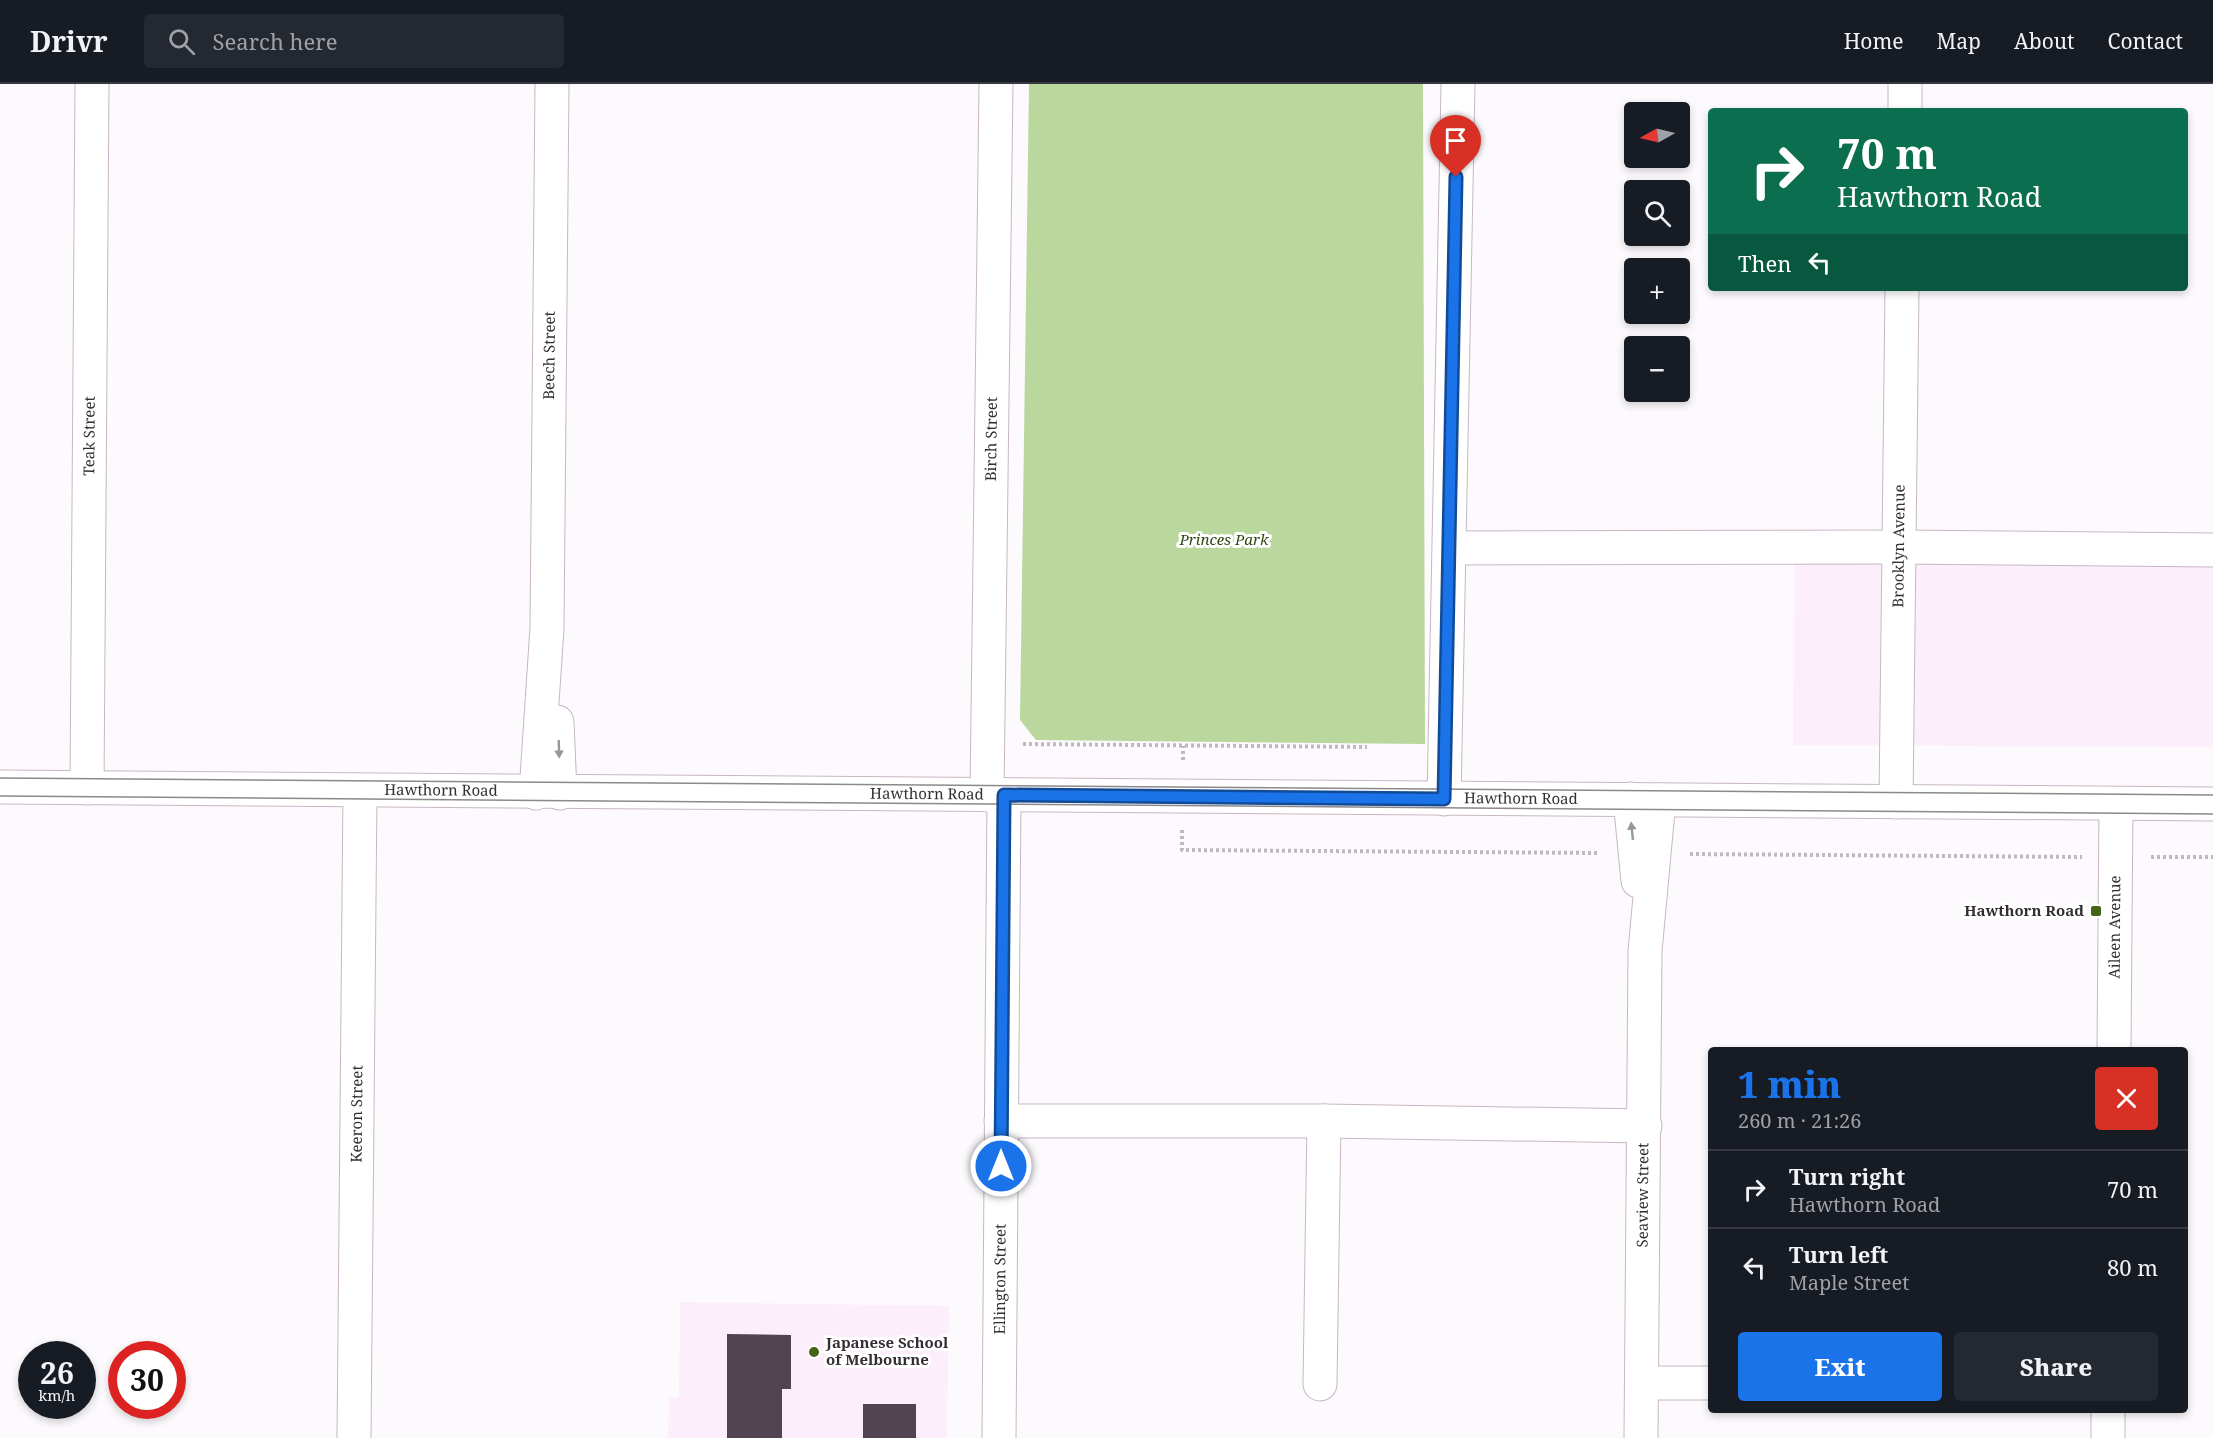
<!DOCTYPE html>
<html lang="en">
<head>
<meta charset="utf-8">
<style>
  body { margin:0; font-family:"Noto Serif",serif; background:#242831; color:#f1f3f6; height:100vh; display:flex; flex-direction:column; font-size:22px; white-space:nowrap }
  * { box-sizing:border-box; margin:0 }
  p { font-size:20px; color:#9ea1a6 }
  .icon { flex:none; width:33px; height:33px; fill:none; stroke:currentColor; stroke-width:2; stroke-linecap:round; stroke-linejoin:round }
  .map { position:relative; flex:1; overflow:hidden }
  .side { position:absolute; left:1708px; top:963px; width:480px; height:366px; display:flex; flex-direction:column; background:#171b24; border-radius:6px; box-shadow:0 3px 9px #0003 }
  .side>* { flex:none }
  .top-card { position:absolute; left:1708px; top:24px; width:480px; height:183px; border-radius:6px; box-shadow:0 3px 9px #0003; background:#0b6e4f; color:#fff; overflow:hidden }
  .needle { width:39px; rotate:262deg }
  .tools { position:absolute; left:1624px; top:18px; display:grid; gap:12px }
  .tools a { display:grid; place-items:center; width:66px; height:66px; border-radius:6px; background:#171b24; box-shadow:0 3px 9px #0003; font-size:30px }
  .speed { position:absolute; left:18px; top:1257px; display:flex; gap:12px; font-size:30px; font-weight:700; text-align:center }
  .speed>* { display:grid; place-content:center; width:78px; height:78px; border-radius:50%; background:#171b24; box-shadow:0 3px 9px #0003; line-height:1 }
  .speed small { font-size:15px; font-weight:400 }
  .speed .limit { border:9px solid #d22; background:#fff; color:#111 }
  .pin { position:absolute; display:grid; place-items:center; width:51px; height:51px; color:#fff; margin:-62px -26px; border-radius:50% 50% 50% 0; rotate:-45deg; box-shadow:0 0 6px #0007 }
  .pin .icon { rotate:45deg }
  .me { position:absolute; width:66px; margin:-33px; rotate:0deg; stroke-linejoin:round; filter:drop-shadow(0 0 4px #0008) }
  .turn { display:flex; align-items:center; gap:21px; height:126px; padding:0 30px; font-size:27px }
  .turn .icon { width:78px; height:78px; stroke-width:2.5 }
  .turn b { display:block; font-size:42px; line-height:51px }
  .then { display:flex; align-items:center; height:57px; padding:0 30px; background:#0003; gap:12px; font-size:22px }
  .round { display:grid; place-items:center; flex:none; width:63px; height:63px; border-radius:6px; background:#242831 }
  .head { display:flex; align-items:center; justify-content:space-between; height:102px; padding:0 30px }
  h1 { font-size:36px; font-weight:800; line-height:45px; color:#1a73e8 }
  .primary-button { display:flex; gap:12px; margin-top:auto; padding:12px 30px }
  .primary-button a { flex:1; height:69px; border-radius:6px; background:#1a73e8; color:#fff; font-size:24px; font-weight:800; line-height:69px; text-align:center }
  .primary-button a+a { background:#242831; color:#f1f3f6 }
  ul { padding:0; list-style:none }
  li { display:flex; align-items:center; gap:18px; height:78px; padding:0 30px; border-top:2px solid #363941 }
  li div { flex:1 }
  li b { display:block; font-size:22px }
  li em { font-style:normal }
  header { display:flex; align-items:center; gap:36px; box-sizing:border-box; height:84px; padding:0 30px; background:#171b24; border-bottom:2px solid #363941 }
  header strong { font-size:28px }
  nav { display:flex; gap:33px; margin-inline-start:auto; font-size:21px }
  .search { width:420px; height:54px; background:#242831; display:flex; align-items:center; gap:15px; box-sizing:border-box; padding:0 21px; border-radius:6px; color:#9ea1a6; font-size:22px }
  .map>svg:first-child { display:block }
  .built { fill:#fdeefc }
  .green { fill:#bad79e }
  .building { fill:#534452 }
  .lines { fill:none; stroke-linecap:round; stroke-linejoin:round }
  .minor-casing { stroke:#c7b6c7; stroke-width:35 }
  .major-casing { stroke:#c7b6c7; stroke-width:35 }
  .path { stroke:#bdb9bd; stroke-width:4; stroke-dasharray:3 3; stroke-linecap:butt }
  .minor { stroke:#fff; stroke-width:33 }
  .major { stroke:#fff; stroke-width:33 }
  .tram { stroke:#8c888c; stroke-width:1.5 }
  .oneway { fill:#9a969a }
  .route-casing { stroke:#114b97; stroke-width:15 }
  .route { stroke:#1a73e8; stroke-width:10 }
  .poi-dot { fill:#436419; stroke:#fff; stroke-width:2 }
  .labels { text-anchor:middle; stroke-width:6; stroke-linejoin:round; paint-order:stroke }
  .street-label { font-size:15px; fill:#342e34; stroke:#fff }
  .park-label { font-size:15px; font-style:italic; fill:#2f4810; stroke:#fff }
  .poi-label { font-size:15px; font-weight:bold; fill:#342e34; stroke:#fff; text-anchor:end }
</style>
</head>
<body>
<header>
<strong>Drivr</strong>
<div class="search"><svg class="icon" aria-label="search" viewBox="0 0 24 24"><circle cx="10" cy="10" r="6"/><path d="M15 15l6 6"/></svg>Search here</div>
<nav><a>Home</a><a>Map</a><a>About</a><a>Contact</a></nav>
</header>
<div class="map">
<svg width="2213" height="1354" viewBox="0 0 2213 1354">
  <rect width="100%" height="100%" fill="#fdfafd"/>
  <g class="built">
    <polygon points="1795,456 2213,457 2213,663 1793,661"/>
    <polygon points="680,1218 949,1222 947,1354 668,1354 669,1313 679,1313"/>
  </g>
  <polygon class="green" points="1029,0 1423,0 1425,660 1036,656 1020,636"/>
  <g class="building">
    <polygon points="727,1250 791,1251 791,1305 782,1305 782,1354 727,1354"/>
    <rect x="863" y="1320" width="53" height="34"/>
  </g>
  <g class="lines">
    <defs>
      <g id="minor">
        <polyline points="1905,27 1905,0"/>
        <polyline points="1450,464 1899,463 2213,466"/>
        <polyline points="557,638 560,709"/>
        <path id="s1" d="M87 704 92 0"/>
        <path id="s2" d="M536 709 547 544 552 0"/>
        <path id="s3" d="M987 711 996 0"/>
        <polyline points="1444,715 1458,0"/>
        <polyline points="1630,715 1638,797"/>
        <path id="s4" d="M1896 718 1902 204"/>
        <path id="s5" d="M2114 966 2116 720"/>
        <polyline points="1001,1037 1324,1037 1645,1042"/>
        <polyline points="1642,1299 1712,1299"/>
        <polyline points="1320,1300 1324,1037"/>
        <path id="s6" d="M354 1354 360 707"/>
        <path id="s7" d="M999 1354 1004 711"/>
        <path id="s8" d="M1641 1354 1645 867 1659 716"/>
        <polyline points="2108,1354 2108,1326"/>
      </g>
      <g id="major">
        <path id="s9" d="M0 703 2213 720"/>
      </g>
    </defs>
    <use href="#minor" class="minor-casing"/>
    <use href="#major" class="major-casing"/>
    <g class="path">
      <polyline points="1023,660 1367,663"/>
      <polyline points="1183,676 1183,662"/>
      <polyline points="1182,746 1182,766 1599,769"/>
      <polyline points="1690,770 2082,773"/>
      <polyline points="2151,773 2213,773"/>
    </g>
    <use href="#minor" class="minor"/>
    <use href="#major" class="major"/>
    <g class="tram">
      <polyline points="0,694 2213,711"/>
      <polyline points="0,712 2213,730"/>
    </g>
  </g>
  <defs><path id="oneway-solid" d="M-6-.8H1V-3.2L6.5 0L1 3.2V.8H-6Z" transform="scale(1.5)"/></defs>
  <g class="oneway">
    <use href="#oneway-solid" transform="translate(559 665) rotate(88)"/>
    <use href="#oneway-solid" transform="translate(1632 747) rotate(-96)"/>
  </g>
  <g class="lines">
    <defs>
      <polyline id="route" points="1001,1082 1004,711 1444,715 1456,93"/>
    </defs>
    <use href="#route" class="route-casing"/>
    <use href="#route" class="route"/>
  </g>
  <g class="poi-dot">
    <rect x="2090" y="821" width="12" height="12" rx="3"/>
    <circle cx="814" cy="1268" r="6"/>
  </g>
  <g class="labels">
    <g class="street-label">
      <text dy="5" stroke="none"><textPath href="#s2" startOffset="438">Beech Street</textPath></text>
      <text dy="5" stroke="none"><textPath href="#s1" startOffset="352">Teak Street</textPath></text>
      <text dy="5" stroke="none"><textPath href="#s3" startOffset="356">Birch Street</textPath></text>
      <text dy="5" stroke="none"><textPath href="#s4" startOffset="256">Brooklyn Avenue</textPath></text>
      <text dy="5" stroke="none"><textPath href="#s9" startOffset="441">Hawthorn Road</textPath></text>
      <text dy="5" stroke="none"><textPath href="#s9" startOffset="927">Hawthorn Road</textPath></text>
      <text dy="5" stroke="none"><textPath href="#s9" startOffset="1521">Hawthorn Road</textPath></text>
      <text dy="5" stroke="none"><textPath href="#s5" startOffset="123">Aileen Avenue</textPath></text>
      <text dy="5" stroke="none"><textPath href="#s6" startOffset="324">Keeron Street</textPath></text>
      <text dy="5" stroke="none"><textPath href="#s8" startOffset="243">Seaview Street</textPath></text>
      <text dy="5" stroke="none"><textPath href="#s7" startOffset="159">Ellington Street</textPath></text>
    </g>
    <g class="park-label">
      <text x="1224" y="461">Princes Park</text>
    </g>
    <g class="poi-label">
      <text x="2084" y="832">Hawthorn Road</text>
      <text x="826" y="1264" text-anchor="start">Japanese School<tspan x="826" dy="17">of Melbourne</tspan></text>
    </g>
  </g>
</svg>
<div class="tools">
<a><svg class="needle" viewBox="-14 -14 28 28"><path d="M0-13l5 13h-10z" fill="#e53935"/><path d="M0 13l5-13h-10z" fill="#9ea1a6"/></svg></a>
<a><svg class="icon" aria-label="search" viewBox="0 0 24 24"><circle cx="10" cy="10" r="6"/><path d="M15 15l6 6"/></svg></a>
<a>+</a>
<a>−</a>
</div>
<div class="speed"><div>26<small>km/h</small></div><div class="limit">30</div></div>
<div class="pin" style="left:1456px;top:93px;background:#d93025"><svg class="icon" aria-label="arrive" viewBox="0 0 24 24"><path d="M6 21V4h12l-3 4 3 4H6"/></svg></div>
<svg class="me" style="left:1001px;top:1082px" viewBox="-20 -20 40 40"><circle r="17" fill="#1a73e8" stroke="#fff" stroke-width="3"/><path d="M0-11L8 9 0 5-8 9z" fill="#fff"/></svg>
<div class="top-card">
<div class="turn"><svg class="icon" aria-label="right" viewBox="0 0 24 24"><path d="M7 20v-9h11M14 6l5 5-5 5"/></svg><div><b>70 m</b>Hawthorn Road</div></div>
<div class="then">Then<svg class="icon" aria-label="left" viewBox="0 0 24 24"><path d="M17 20v-9H6M10 6l-5 5 5 5"/></svg></div>
</div>
<section class="side">
<div class="head"><div><h1>1 min</h1><p>260 m · 21:26</p></div><a class="round" style="background:#d93025;color:#fff"><svg class="icon" aria-label="close" viewBox="0 0 24 24"><path d="M6 6l12 12M18 6L6 18"/></svg></a></div>
<ul>
<li><svg class="icon" aria-label="right" viewBox="0 0 24 24"><path d="M7 20v-9h11M14 6l5 5-5 5"/></svg><div><b>Turn right</b><p>Hawthorn Road</p></div><em>70 m</em></li>
<li><svg class="icon" aria-label="left" viewBox="0 0 24 24"><path d="M17 20v-9H6M10 6l-5 5 5 5"/></svg><div><b>Turn left</b><p>Maple Street</p></div><em>80 m</em></li>
</ul>
<div class="primary-button"><a>Exit</a><a>Share</a></div>
</section>
</div>
</body>
</html>
